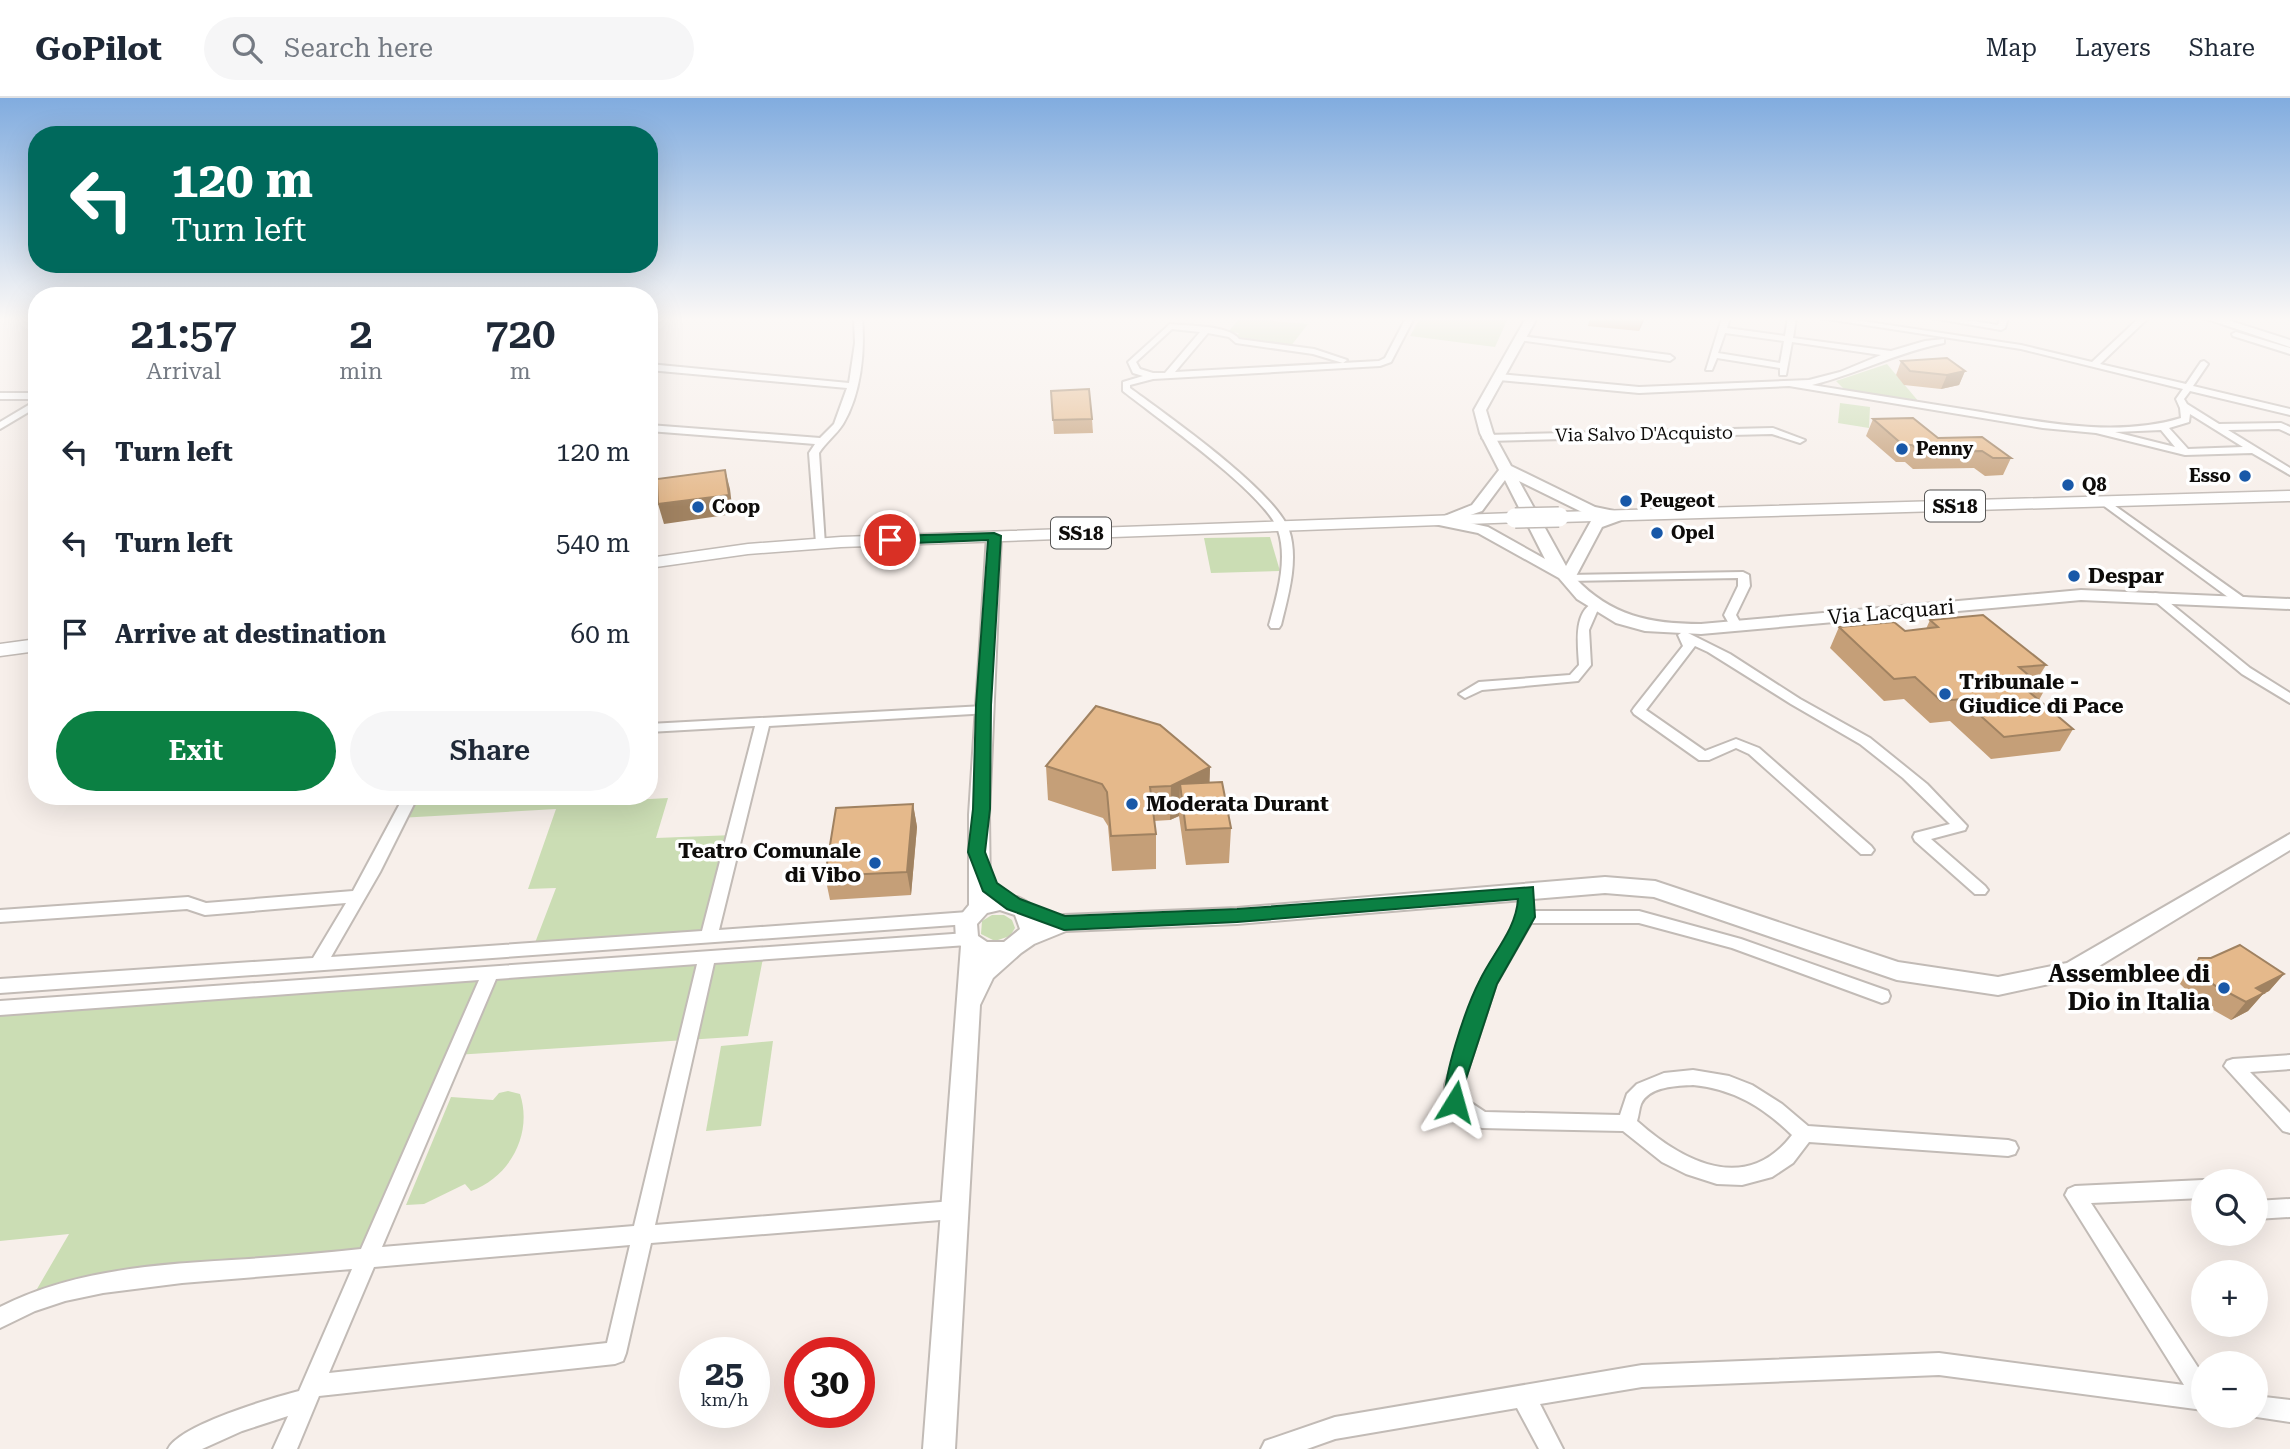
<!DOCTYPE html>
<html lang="en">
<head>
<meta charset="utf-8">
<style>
  body { margin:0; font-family:"Roboto Serif",serif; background:#f6f6f7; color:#1f2937; height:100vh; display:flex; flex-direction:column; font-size:26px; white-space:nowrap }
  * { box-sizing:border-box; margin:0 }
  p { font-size:23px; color:#747a83 }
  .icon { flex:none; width:38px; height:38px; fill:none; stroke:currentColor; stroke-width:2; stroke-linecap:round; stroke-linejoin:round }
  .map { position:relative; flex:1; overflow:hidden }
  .details { position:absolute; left:28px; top:189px; width:630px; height:518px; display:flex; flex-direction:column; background:#fff; border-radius:28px; box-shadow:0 7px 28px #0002 }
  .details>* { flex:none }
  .top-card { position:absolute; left:28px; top:28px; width:630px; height:147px; border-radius:28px; box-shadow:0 7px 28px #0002; background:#00695c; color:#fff; overflow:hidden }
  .controls { position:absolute; left:2191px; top:1071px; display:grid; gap:14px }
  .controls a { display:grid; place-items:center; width:77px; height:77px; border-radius:50%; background:#fff; box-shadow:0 7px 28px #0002; font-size:35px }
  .speed { position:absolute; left:679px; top:1239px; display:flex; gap:14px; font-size:35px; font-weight:700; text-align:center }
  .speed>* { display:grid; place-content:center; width:91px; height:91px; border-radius:50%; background:#fff; box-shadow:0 7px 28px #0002; line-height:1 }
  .speed small { font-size:18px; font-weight:400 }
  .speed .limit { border:10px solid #d22; background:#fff; color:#111 }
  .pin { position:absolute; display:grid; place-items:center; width:60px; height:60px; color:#fff; margin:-30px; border:4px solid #fff; border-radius:50%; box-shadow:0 2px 7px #0007 }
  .me { position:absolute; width:77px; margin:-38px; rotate:8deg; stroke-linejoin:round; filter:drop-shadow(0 0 5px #0008) }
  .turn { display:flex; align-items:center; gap:24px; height:147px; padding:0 28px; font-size:32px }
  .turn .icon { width:91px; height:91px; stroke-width:2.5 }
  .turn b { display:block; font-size:49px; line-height:60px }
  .eta { display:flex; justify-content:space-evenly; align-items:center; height:119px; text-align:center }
  .eta b { font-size:42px; font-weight:600; line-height:49px }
  .button { display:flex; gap:14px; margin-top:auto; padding:14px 28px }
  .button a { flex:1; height:80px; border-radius:42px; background:#0b8043; color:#fff; font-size:28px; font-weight:600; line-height:80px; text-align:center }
  .button a+a { background:#f6f6f7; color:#1f2937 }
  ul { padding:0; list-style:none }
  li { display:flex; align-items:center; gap:21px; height:91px; padding:0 28px }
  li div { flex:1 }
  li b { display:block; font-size:26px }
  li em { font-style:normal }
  header { display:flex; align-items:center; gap:42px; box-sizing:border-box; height:98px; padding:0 35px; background:#fff; border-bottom:2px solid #e0e1e3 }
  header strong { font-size:33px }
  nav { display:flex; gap:38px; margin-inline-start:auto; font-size:24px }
  .search { width:490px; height:63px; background:#f6f6f7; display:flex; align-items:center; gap:18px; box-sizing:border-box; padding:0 24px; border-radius:38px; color:#747a83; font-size:26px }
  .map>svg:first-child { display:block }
  .green { fill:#cbddb4 }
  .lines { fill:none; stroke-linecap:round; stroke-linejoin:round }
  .street-casing { stroke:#c2bbb6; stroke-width:4 }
  .secondary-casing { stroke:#c2bbb6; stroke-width:4 }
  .primary-casing { stroke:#c2bbb6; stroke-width:3 }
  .street { fill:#fff; fill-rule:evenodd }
  .secondary { fill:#fff; fill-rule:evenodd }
  .primary { fill:#fff; fill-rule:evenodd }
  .primary-bridge-casing { stroke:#c2bbb6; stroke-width:22; stroke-linecap:butt }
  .primary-bridge { stroke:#fff; stroke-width:19 }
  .wall { fill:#c59f78 }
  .shaded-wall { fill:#a08261 }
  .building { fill:#e5b98b; stroke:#a08261; stroke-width:2 }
  .route { fill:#0b8043; stroke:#07532c; stroke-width:2 }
  .poi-dot { fill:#1858a8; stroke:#fff; stroke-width:2.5 }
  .labels { text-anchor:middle; stroke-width:7; stroke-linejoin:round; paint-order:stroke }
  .far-street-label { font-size:18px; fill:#0e0c0a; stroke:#fff }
  .far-poi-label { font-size:18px; font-weight:bold; fill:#0e0c0a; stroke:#fff; text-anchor:start }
  .shield { fill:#fff; stroke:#565554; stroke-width:2 }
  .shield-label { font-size:19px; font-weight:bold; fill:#0e0c0a }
  .poi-label { font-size:21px; font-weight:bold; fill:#0e0c0a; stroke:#fff; text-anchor:start }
  .street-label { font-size:21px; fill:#0e0c0a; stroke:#fff }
  .near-poi-label { font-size:24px; font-weight:bold; fill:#0e0c0a; stroke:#fff; text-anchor:end }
</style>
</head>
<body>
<header>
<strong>GoPilot</strong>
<div class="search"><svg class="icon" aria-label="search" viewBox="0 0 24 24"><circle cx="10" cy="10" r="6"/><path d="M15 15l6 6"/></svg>Search here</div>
<nav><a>Map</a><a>Layers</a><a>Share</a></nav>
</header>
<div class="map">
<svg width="2290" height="1351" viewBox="0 0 2290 1351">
  <rect width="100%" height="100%" fill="#f7efea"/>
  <g class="green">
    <polygon points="1240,220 1308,226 1290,249 1238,242 1236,239 1239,235 1228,234"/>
    <polygon points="1420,220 1508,220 1495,249 1410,238"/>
    <polygon points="1887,266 1919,304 1845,292 1836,283"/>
    <polygon points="1840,305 1870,309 1869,330 1838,325"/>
    <polygon points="1270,439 1280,473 1211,475 1204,440"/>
    <polygon points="411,698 561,698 559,706 668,700 656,740 734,737 709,838 533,850 556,790 528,791 556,711 399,720"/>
    <polygon points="992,817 1004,817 1012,822 1015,830 1010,838 995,843 981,836 982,823"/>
    <polygon points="764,855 748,938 455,957 368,1160 30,1203 69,1136 0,1143 0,910"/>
    <polygon points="773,943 761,1028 706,1033 721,948"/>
    <path d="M508 993 520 996C533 1036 510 1079 471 1093L465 1086 424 1106 406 1107 451 999 493 1002 499 995Z"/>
  </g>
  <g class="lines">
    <defs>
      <g id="street">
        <path d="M854 220H862C865 254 861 296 843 326 836 337 826 344 819 355L825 447H817L816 445 809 355 815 346 649 333V327L820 340 834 326 847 290 649 272V266L849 285 855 245Z"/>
        <path d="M1406 220H1414L1391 264 1380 268 1153 281 1130 287V290C1168 318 1274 392 1289 432 1299 462 1288 498 1281 527L1279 530H1271L1269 527C1277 498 1288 462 1278 432 1265 395 1157 320 1123 293V284L1143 278 1133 275 1128 264 1170 226C1187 228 1229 227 1239 241L1314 251 1347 262 1343 265 1313 256 1236 245 1229 239 1208 235 1175 274 1379 263 1385 260ZM1172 231 1200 234 1165 275H1153L1140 271 1136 264Z"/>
        <path d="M1722 220H1730L1727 230 1785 238 1788 220H1796L1793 240 1891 253 1925 243 1944 241V245C1898 254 1857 276 1812 287 1866 296 1921 304 1975 313 2041 324 2116 340 2181 320L2180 310 2176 301 2183 291 2021 251 1820 220H1842L2021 247 2092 264 2139 220H2148L2100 266 2186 286 2201 264 2204 263 2208 266 2193 288 2290 311V317L2190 293 2184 301 2187 306 2219 326 2281 325 2290 329V336L2279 331 2228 332 2290 370V377L2252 355 2185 357 2096 335 2043 330 1789 288 1639 295 1499 282 1495 279 1499 276 1639 289 1809 282 1840 274 1881 257 1792 244 1786 277H1780V270L1717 260 1712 272H1706ZM1725 235 1784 243 1780 265 1718 255ZM2190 316 2243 349 2188 351 2169 330 2189 324ZM2161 332 2175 349 2115 334Z"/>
        <polygon points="1932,220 1953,220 1998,227 2000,220 2008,220 2005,230 2001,232"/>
        <polygon points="2236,234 2290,250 2290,256 2233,238 2232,236"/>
        <polygon points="1521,238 1670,257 1674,260 1670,263 1518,242 1518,238"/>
        <rect x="0" y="295" width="37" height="6"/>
        <polygon points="37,302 37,309 0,331 0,324"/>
        <polygon points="1773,330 1805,342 1800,345 1772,336 1487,343 1482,340 1487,337"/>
        <polygon points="2104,400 2243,499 2254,501 2254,505 2236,505 2100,405 2100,401"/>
        <polygon points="1743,474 1749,477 1750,488 1736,517 1742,528 1736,532 1732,531 1724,517 1738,488 1738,480 1567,483 1561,480 1567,477"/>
        <polygon points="2155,495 2159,496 2250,570 2290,595 2290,605 2242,576 2151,500 2149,498"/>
        <path d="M1593 505 1599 509 1589 532 1591 567 1578 583 1482 592 1465 600 1459 596 1479 584 1570 577 1579 567C1578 548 1573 515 1593 505Z"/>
        <polygon points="1684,533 1730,556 1800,601 1870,640 1927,686 1967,728 1965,732 1931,741 1985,788 1988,792 1985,796 1975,796 1915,743 1913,739 1915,735 1950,726 1903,680 1860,646 1791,606 1708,554 1695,548 1646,612 1705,653 1736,641 1759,650 1871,748 1874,752 1871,756 1861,756 1749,656 1736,650 1709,662 1699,662 1634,616 1632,613 1634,610 1683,548 1678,537"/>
        <polygon points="984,608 991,612 989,615 769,628 719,832 968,814 974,816 976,820 974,824 968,826 0,895 0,881 313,860 346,805 205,817 187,811 0,824 0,812 188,799 206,805 353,793 404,698 418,698 380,774 331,859 702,833 755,628 649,634 649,626"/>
        <path d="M1526 813H1639L1741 841 1888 893 1890 898 1888 903 1882 905 1732 850 1639 825H1531L1496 886 1463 987 1464 1000 1485 1014 1620 1017 1627 996 1637 986 1664 975 1693 972 1729 978 1752 987 1782 1006 1808 1028 2008 1042 2015 1044 2018 1050 2015 1056 2008 1058 1809 1044 1793 1065 1772 1079 1742 1087 1717 1086 1686 1076 1662 1064 1623 1033 1482 1030C1472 1026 1451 1016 1447 1006 1444 1000 1445 993 1445 987L1480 885 1520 815ZM1693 987C1734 991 1763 1009 1792 1037 1746 1097 1683 1064 1637 1023 1639 1017 1639 1011 1641 1006 1649 988 1677 988 1693 987Z"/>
        <path d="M967 835 973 837 975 841 973 845 967 847 714 865 655 1127 953 1103 960 1106 963 1112 960 1118 953 1121 651 1145 626 1255 623 1263 615 1266 319 1298 297 1351H273L288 1318 242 1333 202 1351H168C179 1327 272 1300 299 1293L352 1171 182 1185 103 1195 65 1203 35 1213 0 1230V1209C77 1170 164 1166 249 1161 287 1158 324 1155 361 1151L479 882 0 917V903ZM697 866 634 1128 382 1149 496 881ZM630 1147 607 1245 329 1275 374 1169Z"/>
        <polygon points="2290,957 2290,971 2250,974 2290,1015 2290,1035 2283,1033 2224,968 2227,963 2233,961"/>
        <polygon points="2203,1082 2206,1083 2203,1083 2203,1100 2091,1105 2203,1277 2203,1312 1939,1277 1642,1289 1540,1306 1563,1351 1539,1351 1517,1310 1335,1341 1307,1351 1261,1351 1265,1343 1335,1319 1642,1267 1939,1255 2184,1287 2065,1097 2068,1091 2075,1088"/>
        <polygon points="2290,1101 2290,1119 2256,1121 2256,1103"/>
        <polygon points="2256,1298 2290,1302 2290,1324 2250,1318 2256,1318"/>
      </g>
      <g id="secondary">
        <path d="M1526 220H1537L1486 312 1493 335 1511 368 1595 409 1624 415V421L1602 429 1575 480C1611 518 1650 526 1701 526L2081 492 2290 501V511L2081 502 1701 536 1645 533 1616 525 1577 501 1559 480 1478 435 1434 426 1432 423 1472 407 1499 372 1480 335 1474 312ZM1505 382 1545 461 1488 429 1456 422 1482 413ZM1519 383 1586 416 1602 419 1591 423 1566 468Z"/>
        <polygon points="2204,220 2221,220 2290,242 2290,249"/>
        <path d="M994 434 1001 438 989 717 990 799C1012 793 1035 802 1042 825L1064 817 1237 810 1605 779 1655 783 1898 864 1998 879 2067 865 2290 736V752L2081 879 1998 897 1897 882 1654 799 1605 795 1237 826 1066 833 1034 846 1021 855 993 880 980 907 955 1351H923L961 848 956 841 955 824 969 807V717L987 438ZM1000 812 1015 817 1020 831 1004 844H987L978 838 977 826 987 815Z"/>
      </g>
      <g id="primary">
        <polygon points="2290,393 2290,403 1559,424 1550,419 1559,414"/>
        <polygon points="1515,415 1524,420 1521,424 841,449 748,456 649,470 649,460 748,446 841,439"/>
        <polygon points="37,541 37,553 0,558 0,546"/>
      </g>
    </defs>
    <use href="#street" class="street-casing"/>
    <use href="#secondary" class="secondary-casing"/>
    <use href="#primary" class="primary-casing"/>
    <use href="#street" class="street"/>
    <use href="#secondary" class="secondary"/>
    <use href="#primary" class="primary"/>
    <defs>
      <polyline id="primary-bridge" points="1515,420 1559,419"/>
    </defs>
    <use href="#primary-bridge" class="primary-bridge-casing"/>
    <use href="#primary-bridge" class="primary-bridge"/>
  </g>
  <g class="wall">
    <polygon points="1590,220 1645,220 1639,233 1588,228"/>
    <polygon points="1901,263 1965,273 1959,287 1941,291 1904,287 1896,277"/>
    <polygon points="1051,293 1092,321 1093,335 1054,336"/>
    <polygon points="1873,321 1938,340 2011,360 2003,377 1985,378 1974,370 1913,371 1905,364 1896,364 1866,338"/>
    <polygon points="1930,522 2046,567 2036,583 2045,591 2039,602 2073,631 2060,653 1991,661 1950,623 1930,625 1904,601 1884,603 1830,550 1839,529 1905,533 1926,531"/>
    <polygon points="1046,668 1210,669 1209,685 1231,730 1229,765 1186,767 1179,718 1170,722 1154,723 1156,736 1156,771 1112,773 1108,728 1103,720 1048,702"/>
    <polygon points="913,706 917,729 911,797 830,802 825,778"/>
    <polygon points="2199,860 2284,876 2269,893 2263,896 2248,913 2231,922 2199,904 2180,886 2184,877"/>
  </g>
  <g class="shaded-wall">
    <polygon points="1642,220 1645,220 1639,233"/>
    <polygon points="1965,273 1959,287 1941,291 1947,277"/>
    <polygon points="725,372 730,391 733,416 664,426 658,406"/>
    <polygon points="1210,669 1209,703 1180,686 1179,718 1170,722 1171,688"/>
    <polygon points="913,706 917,729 911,797 907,774"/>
    <polygon points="2284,876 2269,893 2263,896 2248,913 2231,922 2246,904 2256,890"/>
  </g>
  <g class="building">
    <polygon points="1947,260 1965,273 1947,277 1910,273 1901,263"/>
    <polygon points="1089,291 1092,321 1053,322 1051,293"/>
    <polygon points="1913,320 1938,340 1982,339 2011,360 1993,360 1982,353 1920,354 1912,347 1903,347 1873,321"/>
    <polygon points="725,372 729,397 658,406 657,381"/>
    <polygon points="1983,517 2046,567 2019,569 2045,591 2028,593 2073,631 2004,639 1962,601 1941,603 1915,579 1894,581 1839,529 1894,524 1905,533 1938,529 1930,522"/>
    <polygon points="1096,608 1160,627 1210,669 1171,688 1150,689 1156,736 1111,738 1107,694 1102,686 1046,668"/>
    <polygon points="1222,684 1231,730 1186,732 1180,686"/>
    <polygon points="913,706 907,774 825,778 836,710"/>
    <polygon points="2240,847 2284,876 2256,890 2264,895 2246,904 2214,887 2195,869 2199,860 2211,860"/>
  </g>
  <linearGradient id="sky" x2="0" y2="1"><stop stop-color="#81acdf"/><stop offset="0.54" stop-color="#fbf8f6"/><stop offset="1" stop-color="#fbf8f6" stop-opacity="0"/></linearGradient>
  <rect width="2290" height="409" fill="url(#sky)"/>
  <path class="route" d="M994 435 1001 438 991 607 990 711 985 754 997 785 1020 801 1065 818 1237 811 1533 789 1535 819 1497 886 1464 987 1465 1004 1462 1011 1455 1013 1447 1011C1437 990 1468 905 1480 882 1493 855 1516 832 1518 801L1237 824 1064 832 1007 811 983 793 968 754 973 711 976 607 988 442 890 446 883 442 890 438Z"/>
  <g class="poi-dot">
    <circle cx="1902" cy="351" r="7"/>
    <circle cx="2245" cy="378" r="7"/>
    <circle cx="2068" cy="387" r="7"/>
    <circle cx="1626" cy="403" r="7"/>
    <circle cx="698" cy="409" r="7"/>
    <circle cx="1657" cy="435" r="7"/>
    <circle cx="2074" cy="478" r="7"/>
    <circle cx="1945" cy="596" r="7"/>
    <circle cx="1132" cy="706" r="7"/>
    <circle cx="875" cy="765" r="7"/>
    <circle cx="2224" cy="890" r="7"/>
  </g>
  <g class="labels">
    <g class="far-street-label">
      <text transform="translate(1644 336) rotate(-1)" y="6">Via Salvo D'Acquisto</text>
    </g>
    <g class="far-poi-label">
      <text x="1916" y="357">Penny</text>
      <text x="2231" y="384" text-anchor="end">Esso</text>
      <text x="2082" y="393">Q8</text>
      <text x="1640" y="409">Peugeot</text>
      <text x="712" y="415">Coop</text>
      <text x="1671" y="441">Opel</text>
    </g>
    <g class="shield">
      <rect x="1925" y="392.5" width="60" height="31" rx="5"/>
      <rect x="1051" y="419.5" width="60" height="31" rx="5"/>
    </g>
    <g class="shield-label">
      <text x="1955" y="415">SS18</text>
      <text x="1081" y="442">SS18</text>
    </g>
    <g class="poi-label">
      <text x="2088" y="485">Despar</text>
      <text x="1959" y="591">Tribunale -<tspan x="1959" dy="24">Giudice di Pace</tspan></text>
      <text x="1146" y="713">Moderata Durant</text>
      <text x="861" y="760" text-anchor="end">Teatro Comunale<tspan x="861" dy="24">di Vibo</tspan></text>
    </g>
    <g class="street-label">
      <text transform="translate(1891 514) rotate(-5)" y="7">Via Lacquari</text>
    </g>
    <g class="near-poi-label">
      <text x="2210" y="884">Assemblee di<tspan x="2210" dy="28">Dio in Italia</tspan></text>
    </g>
  </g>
</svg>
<div class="controls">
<a><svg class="icon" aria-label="search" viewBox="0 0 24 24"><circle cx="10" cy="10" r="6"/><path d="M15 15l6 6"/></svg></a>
<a>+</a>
<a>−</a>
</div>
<div class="speed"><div>25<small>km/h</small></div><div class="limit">30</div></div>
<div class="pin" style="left:890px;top:442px;background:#d93025"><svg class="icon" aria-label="arrive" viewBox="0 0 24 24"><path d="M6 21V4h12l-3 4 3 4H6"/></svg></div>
<svg class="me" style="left:1455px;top:1004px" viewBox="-20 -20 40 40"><path d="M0-17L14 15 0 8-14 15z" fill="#0b8043" stroke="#fff" stroke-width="4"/></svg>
<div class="top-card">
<div class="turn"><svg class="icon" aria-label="left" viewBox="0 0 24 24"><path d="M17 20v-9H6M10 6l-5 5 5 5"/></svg><div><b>120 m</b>Turn left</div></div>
</div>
<section class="details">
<div class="eta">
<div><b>21:57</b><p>Arrival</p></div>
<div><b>2</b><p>min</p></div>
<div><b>720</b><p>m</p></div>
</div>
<ul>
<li><svg class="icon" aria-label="left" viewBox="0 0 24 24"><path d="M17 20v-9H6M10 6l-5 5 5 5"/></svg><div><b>Turn left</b></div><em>120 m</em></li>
<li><svg class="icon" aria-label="left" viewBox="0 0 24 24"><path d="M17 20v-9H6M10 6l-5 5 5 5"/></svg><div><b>Turn left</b></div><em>540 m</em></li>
<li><svg class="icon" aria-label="arrive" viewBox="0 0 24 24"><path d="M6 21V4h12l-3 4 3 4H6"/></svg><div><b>Arrive at destination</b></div><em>60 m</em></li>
</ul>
<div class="button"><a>Exit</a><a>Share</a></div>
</section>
</div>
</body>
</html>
